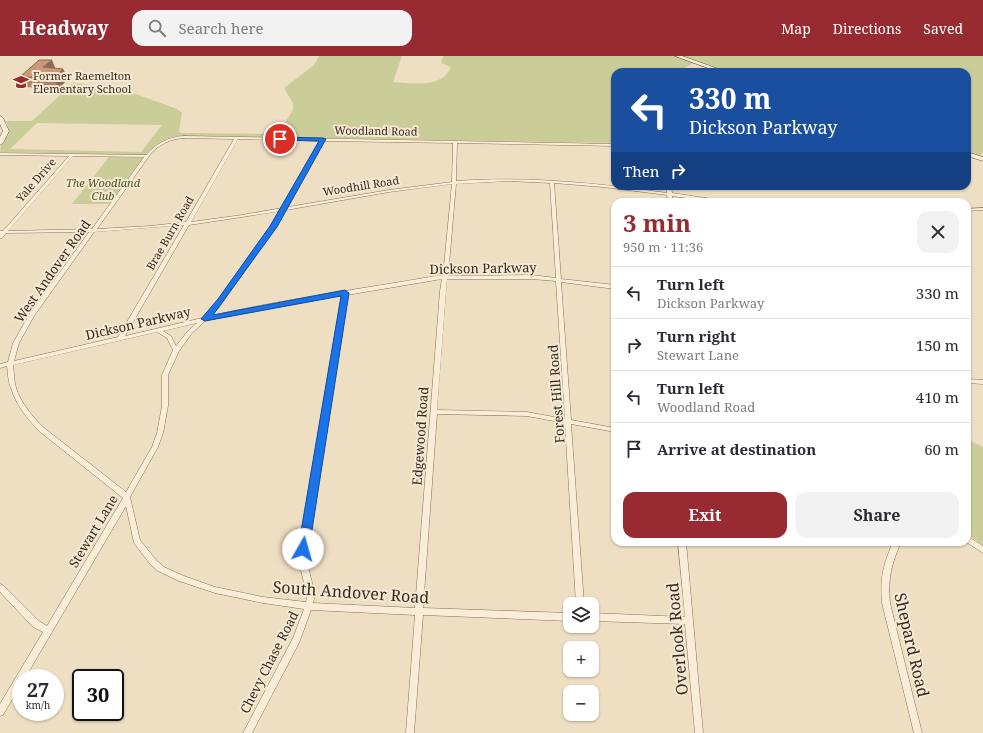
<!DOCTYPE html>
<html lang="en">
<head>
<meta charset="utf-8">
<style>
  body { margin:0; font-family:"Noto Serif",serif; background:#f2f2f3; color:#2b2b33; height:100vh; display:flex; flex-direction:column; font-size:15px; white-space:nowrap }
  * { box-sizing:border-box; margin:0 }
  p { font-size:13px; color:#7c7c81 }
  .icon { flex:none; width:22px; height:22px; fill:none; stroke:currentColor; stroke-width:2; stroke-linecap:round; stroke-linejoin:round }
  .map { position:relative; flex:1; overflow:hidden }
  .drawer { position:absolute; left:611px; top:142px; width:360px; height:348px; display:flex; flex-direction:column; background:#fff; border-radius:12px; box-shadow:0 1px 3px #0004 }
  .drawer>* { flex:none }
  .top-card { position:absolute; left:611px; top:12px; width:360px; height:122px; border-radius:12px; box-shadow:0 1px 3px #0004; background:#1a4fa0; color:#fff; overflow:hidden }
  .controls { position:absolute; left:563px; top:541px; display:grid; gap:8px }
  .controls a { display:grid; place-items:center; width:36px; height:36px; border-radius:8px; background:#fff; box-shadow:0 1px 3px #0004; font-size:20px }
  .speed { position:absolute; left:12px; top:613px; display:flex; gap:8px; font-size:20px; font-weight:700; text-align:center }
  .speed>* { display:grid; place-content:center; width:52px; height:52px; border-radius:50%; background:#fff; box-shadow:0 1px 3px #0004; line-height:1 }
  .speed small { font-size:10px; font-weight:400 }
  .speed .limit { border:2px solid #111; border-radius:6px; background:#fff; color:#111 }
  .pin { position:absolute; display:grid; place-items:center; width:34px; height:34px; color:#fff; margin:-17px; border:2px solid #fff; border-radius:50%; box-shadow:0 1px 4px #0007 }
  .me { position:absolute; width:44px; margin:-22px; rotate:7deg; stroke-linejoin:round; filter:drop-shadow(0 0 3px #0008) }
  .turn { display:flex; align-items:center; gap:14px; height:84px; padding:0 12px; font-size:18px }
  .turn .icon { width:52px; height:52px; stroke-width:2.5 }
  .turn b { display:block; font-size:28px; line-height:34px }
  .then { display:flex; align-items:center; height:38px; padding:0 12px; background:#0003; gap:8px; font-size:15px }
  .round { display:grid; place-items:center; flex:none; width:42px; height:42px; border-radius:12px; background:#f2f2f3 }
  .summary { display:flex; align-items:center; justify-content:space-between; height:68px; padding:0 12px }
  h1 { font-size:24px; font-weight:700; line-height:30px; color:#982a31 }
  .cta { display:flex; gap:8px; margin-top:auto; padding:8px 12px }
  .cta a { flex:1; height:46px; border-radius:12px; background:#982a31; color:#fff; font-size:16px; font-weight:700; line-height:46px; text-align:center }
  .cta a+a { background:#f2f2f3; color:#2b2b33 }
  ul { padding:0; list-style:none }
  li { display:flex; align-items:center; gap:12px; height:52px; padding:0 12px; border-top:1px solid #e1e1e2 }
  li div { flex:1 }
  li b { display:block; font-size:15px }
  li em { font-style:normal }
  header { display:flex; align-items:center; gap:24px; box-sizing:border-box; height:56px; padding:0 20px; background:#982a31; color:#fff }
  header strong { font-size:19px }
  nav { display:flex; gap:22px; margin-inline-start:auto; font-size:14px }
  .search { width:280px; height:36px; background:#f2f2f3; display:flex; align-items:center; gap:10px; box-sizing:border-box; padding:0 14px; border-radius:12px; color:#7c7c81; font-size:15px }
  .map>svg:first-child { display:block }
  .green { fill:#cacd97; fill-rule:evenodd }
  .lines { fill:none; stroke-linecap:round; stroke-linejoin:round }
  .street-casing { stroke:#89705a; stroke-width:1 }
  .secondary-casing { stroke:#6b513d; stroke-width:1 }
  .street { fill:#f9edd7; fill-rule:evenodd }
  .secondary { fill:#f9edd7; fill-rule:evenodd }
  .wall { fill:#b08268 }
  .shaded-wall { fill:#906a55 }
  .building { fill:#cd9779; stroke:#906a55 }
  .route { fill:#1a73e8; stroke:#114b97 }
  .labels { text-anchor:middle; stroke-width:4; stroke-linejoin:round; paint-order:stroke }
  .far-poi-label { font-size:11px; fill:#39291e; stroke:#f6e9d3; text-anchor:start }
  .far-street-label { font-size:11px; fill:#39291e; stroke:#f6e9d3 }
  .far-park-label { font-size:11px; font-style:italic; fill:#4c5525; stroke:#f6e9d3 }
  .street-label { font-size:13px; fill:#39291e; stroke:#f6e9d3 }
  .near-street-label { font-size:16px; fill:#39291e; stroke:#f6e9d3 }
</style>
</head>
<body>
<header>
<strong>Headway</strong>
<div class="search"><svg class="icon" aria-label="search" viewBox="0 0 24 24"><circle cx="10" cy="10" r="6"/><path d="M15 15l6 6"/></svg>Search here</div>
<nav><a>Map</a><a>Directions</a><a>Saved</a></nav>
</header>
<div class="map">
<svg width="983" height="677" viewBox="0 0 983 677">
  <rect width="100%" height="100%" fill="#eedfc3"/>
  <g class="green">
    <path d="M319 0H402L393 26C412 27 442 33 451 11L441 7 443 0H674L694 7 676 16H615V87L180 80C165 81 156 87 147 99L0 96C0 84 14 78 6 65H32L73 27 122 33 177 53 182 57 179 75 181 77 278 78 293 54V47L284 32 314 9ZM37 67 161 69V70L141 96 10 93Z"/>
    <polygon points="680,0 983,0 983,97 981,98 983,102 967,97 967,16 726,16"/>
    <polygon points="109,101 144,102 110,148 72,148"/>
    <polygon points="967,383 983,391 983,489 967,478"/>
  </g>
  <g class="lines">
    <defs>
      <g id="street">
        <path d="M184 80 615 88V90L457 87 456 125C527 120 597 127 667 137V130H671L672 137 726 145 728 146H716L672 140V146H668L667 139 603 131 554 127 561 223 615 229V233L561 226 571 364 615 372V376L571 368 584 548H576L565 367 527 360 437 358 423 552 570 557V565L423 559 414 677H406L415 559 311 554 299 587 252 677H243L293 582 304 553 263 547 215 537 179 525 158 515 150 508 134 487 126 450 25 622H21V628L3 659 0 660V648L43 576 33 571 0 536V528L3 529 39 565 47 570 123 442 39 375C27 362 16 349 11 332 8 326 8 317 7 310L0 312V308L8 306 13 287 29 259 89 176 6 177 2 182H0V175H3L69 100 0 99V97L146 99C157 87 168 81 184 80ZM184 82 234 83 186 166 151 170 97 173 152 96C162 87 171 83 184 82ZM238 83 320 85 282 152 242 159 191 166ZM324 85 453 87 452 126 389 134 288 151ZM73 100 144 101 92 173 8 175ZM509 125 550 127 556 222 532 219 448 220 456 128ZM452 128 443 220H436C361 233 285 243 210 260L218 253 265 186 286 154 389 136ZM281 155 261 186 214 251 202 262 125 280 189 169 242 161ZM184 169 118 281 14 305 19 287 34 260 94 176ZM442 223 440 235 415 552 313 547 315 539 307 506V493L347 239 436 224ZM447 223H532L556 225 565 363 527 356 437 354ZM342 240 299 493V506L307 539 306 546 263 541 215 531 184 520 164 511 156 504 140 484 130 441 158 391 163 377 168 350V319L179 295 192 277 205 265 241 257ZM197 267 188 275 176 290 171 280 163 275ZM157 276 167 282 173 294 162 319V350L157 377 152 391 126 436 43 371C32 360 21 347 16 332 14 324 14 316 13 309Z"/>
        <polygon points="983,152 983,154 967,155 967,153"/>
        <polygon points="967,323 983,324 983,328 967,327"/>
        <polygon points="967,480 983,490 983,497 966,486 967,486"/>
        <polygon points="678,486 686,486 703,677 695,677 685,568 592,565 592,557 685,561"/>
        <path d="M893 486H901C891 510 888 520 890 547L922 677H914L882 547C880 520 883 510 893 486Z"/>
      </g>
      <g id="secondary">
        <polygon points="675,0 682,0 727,16 719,16"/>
        <polygon points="0,60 3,62 9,75 3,87 0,89 0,81 3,75 0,68"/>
        <polygon points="967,96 983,101 983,105 967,100"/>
      </g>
    </defs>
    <use href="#street" class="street-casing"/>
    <use href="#secondary" class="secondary-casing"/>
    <use href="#street" class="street"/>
    <use href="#secondary" class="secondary"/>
  </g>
  <polygon class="wall" points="55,12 63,13 68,23 58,33 26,31 21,21 22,20 22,19"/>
  <g class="shaded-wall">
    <polygon points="52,4 56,14 43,11"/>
    <polygon points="63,13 68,23 58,33 54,22"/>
  </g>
  <polygon class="building" points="39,4 52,4 43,11 63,13 54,22 21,21 24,19 22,19"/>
  <polygon class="route" points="280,81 323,82 326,83 277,171 213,259 345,234 349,237 309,493 307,496 300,496 298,493 341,240 205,265 201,263 218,243 270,170 319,85 278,84 278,82"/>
  <defs>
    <symbol id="school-bare" viewBox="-9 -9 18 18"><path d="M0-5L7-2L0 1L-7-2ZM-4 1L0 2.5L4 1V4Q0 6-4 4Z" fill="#982a31" stroke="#f6e9d3" stroke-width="2.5" paint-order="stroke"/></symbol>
  </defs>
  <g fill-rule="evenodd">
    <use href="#school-bare" x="10" y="15" width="22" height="22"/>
  </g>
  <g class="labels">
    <g class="far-poi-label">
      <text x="33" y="24">Former Raemelton<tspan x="33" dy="13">Elementary School</tspan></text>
    </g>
    <g class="far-street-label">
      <text transform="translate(376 75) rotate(1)" y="4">Woodland Road</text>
      <text transform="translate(36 124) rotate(-49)" y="4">Yale Drive</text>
      <text transform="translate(361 130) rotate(-9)" y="4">Woodhill Road</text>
      <text transform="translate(170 177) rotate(-60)" y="4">Brae Burn Road</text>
    </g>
    <g class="far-park-label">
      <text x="103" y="131">The Woodland<tspan x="103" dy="13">Club</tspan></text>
    </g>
    <g class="street-label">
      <text transform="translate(483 212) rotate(-1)" y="5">Dickson Parkway</text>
      <text transform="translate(52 215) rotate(-55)" y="5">West Andover Road</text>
      <text transform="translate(138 267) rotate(-13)" y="5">Dickson Parkway</text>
      <text transform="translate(556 338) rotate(-94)" y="5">Forest Hill Road</text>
      <text transform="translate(420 380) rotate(-86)" y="5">Edgewood Road</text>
      <text transform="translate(93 475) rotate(-59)" y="5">Stewart Lane</text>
      <text transform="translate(269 606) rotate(-63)" y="5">Chevy Chase Road</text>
    </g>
    <g class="near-street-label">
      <text transform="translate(351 536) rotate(4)" y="6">South Andover Road</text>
      <text transform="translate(677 583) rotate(-95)" y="6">Overlook Road</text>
      <text transform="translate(912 589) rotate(77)" y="6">Shepard Road</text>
    </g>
  </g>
</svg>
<div class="controls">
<a><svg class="icon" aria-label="layers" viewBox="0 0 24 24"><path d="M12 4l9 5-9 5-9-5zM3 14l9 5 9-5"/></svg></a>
<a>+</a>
<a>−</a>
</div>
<div class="speed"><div>27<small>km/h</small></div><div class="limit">30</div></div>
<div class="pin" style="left:280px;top:83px;background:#d93025"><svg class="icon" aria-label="arrive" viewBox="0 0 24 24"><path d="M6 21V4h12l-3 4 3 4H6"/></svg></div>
<svg class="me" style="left:303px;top:493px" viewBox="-20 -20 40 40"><circle r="19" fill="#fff"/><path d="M0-13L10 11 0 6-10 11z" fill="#1a73e8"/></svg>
<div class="top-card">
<div class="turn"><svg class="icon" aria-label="left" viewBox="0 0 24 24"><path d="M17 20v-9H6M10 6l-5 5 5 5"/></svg><div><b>330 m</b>Dickson Parkway</div></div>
<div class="then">Then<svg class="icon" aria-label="right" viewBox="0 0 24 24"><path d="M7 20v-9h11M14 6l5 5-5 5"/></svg></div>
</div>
<section class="drawer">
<div class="summary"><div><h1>3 min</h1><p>950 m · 11:36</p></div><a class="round"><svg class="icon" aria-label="close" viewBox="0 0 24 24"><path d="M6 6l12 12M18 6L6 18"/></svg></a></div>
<ul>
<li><svg class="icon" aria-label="left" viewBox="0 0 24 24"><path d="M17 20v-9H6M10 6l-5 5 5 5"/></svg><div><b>Turn left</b><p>Dickson Parkway</p></div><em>330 m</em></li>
<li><svg class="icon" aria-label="right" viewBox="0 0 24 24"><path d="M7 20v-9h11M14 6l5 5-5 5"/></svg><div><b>Turn right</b><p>Stewart Lane</p></div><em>150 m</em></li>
<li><svg class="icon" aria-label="left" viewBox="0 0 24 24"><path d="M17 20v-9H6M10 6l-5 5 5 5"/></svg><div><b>Turn left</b><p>Woodland Road</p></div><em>410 m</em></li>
<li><svg class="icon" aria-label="arrive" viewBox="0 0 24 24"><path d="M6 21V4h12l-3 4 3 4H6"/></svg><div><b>Arrive at destination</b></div><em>60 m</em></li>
</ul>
<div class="cta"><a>Exit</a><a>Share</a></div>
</section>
</div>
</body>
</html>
